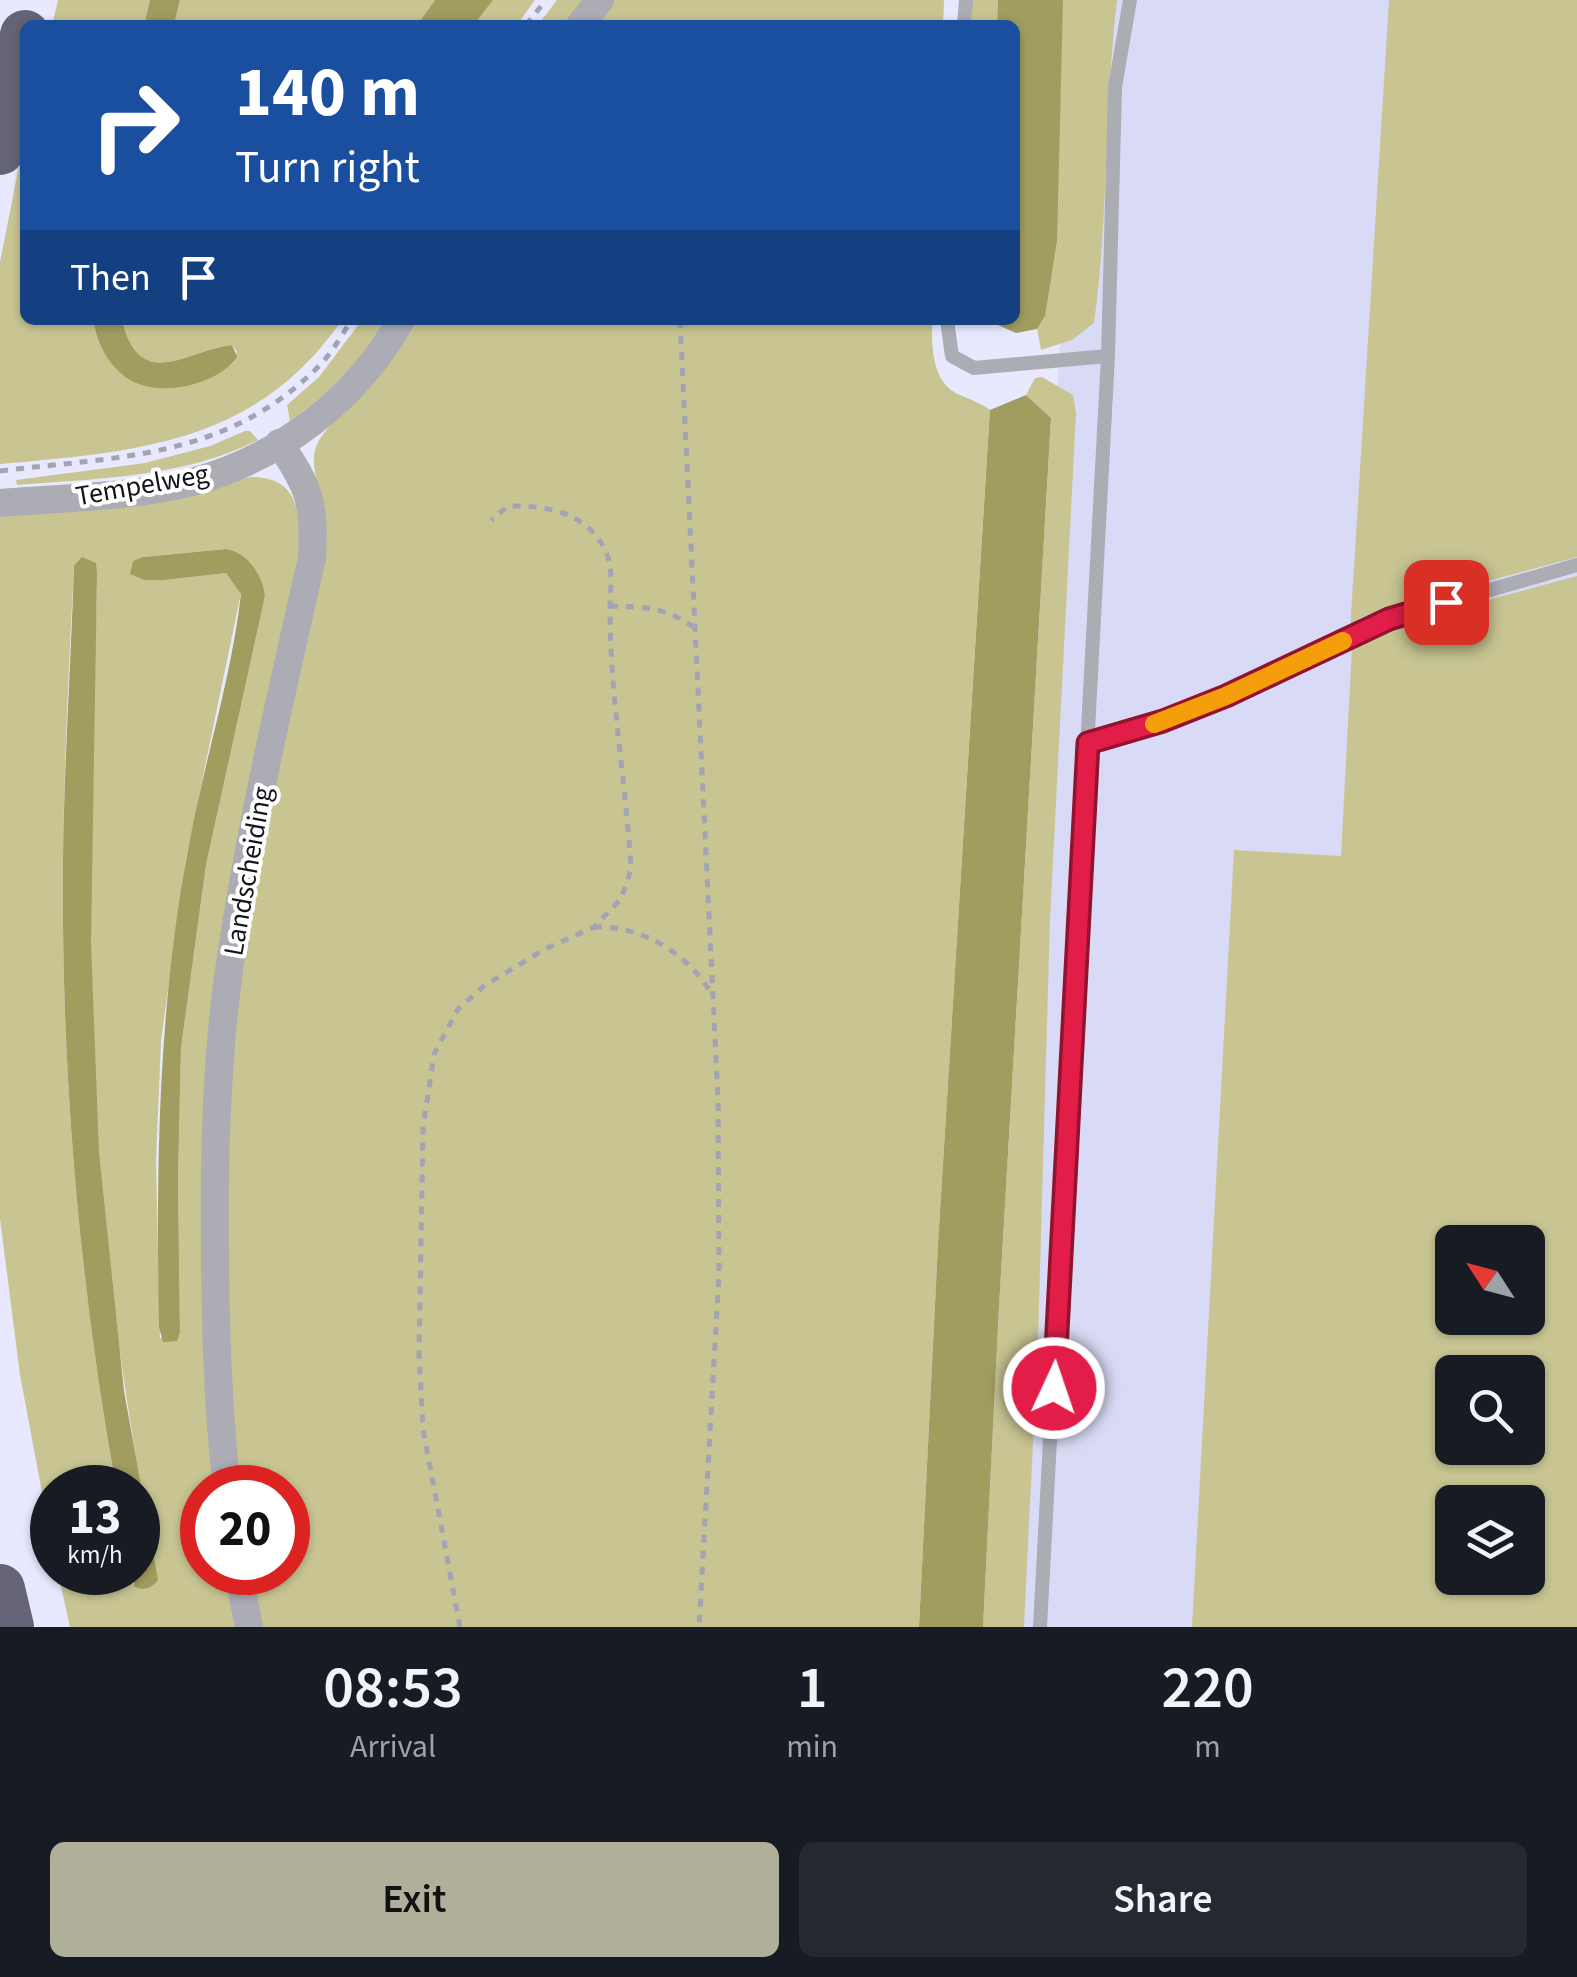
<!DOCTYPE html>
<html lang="en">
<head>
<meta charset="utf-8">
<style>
  body { margin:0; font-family:"Source Sans 3",sans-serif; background:#242831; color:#f1f3f6; height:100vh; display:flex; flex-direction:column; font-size:38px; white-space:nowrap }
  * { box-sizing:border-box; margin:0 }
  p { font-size:32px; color:#9ea1a6 }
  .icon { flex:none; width:55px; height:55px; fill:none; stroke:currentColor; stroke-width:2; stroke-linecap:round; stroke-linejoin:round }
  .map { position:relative; height:1627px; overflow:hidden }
  .details { display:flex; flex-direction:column; background:#171b24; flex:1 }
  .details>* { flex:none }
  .hud { position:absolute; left:20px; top:20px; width:1000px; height:305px; border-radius:15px; box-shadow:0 2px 8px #0004; background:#1a4fa0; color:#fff; overflow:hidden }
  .needle { width:65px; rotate:306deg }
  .fabs { position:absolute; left:1435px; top:1225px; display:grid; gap:20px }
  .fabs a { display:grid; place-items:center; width:110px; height:110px; border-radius:15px; background:#171b24; box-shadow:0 2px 8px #0004; font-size:50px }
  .speed { position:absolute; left:30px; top:1465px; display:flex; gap:20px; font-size:50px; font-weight:700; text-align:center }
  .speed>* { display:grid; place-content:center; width:130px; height:130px; border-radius:50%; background:#171b24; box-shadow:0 2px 8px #0004; line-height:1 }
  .speed small { font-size:25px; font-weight:400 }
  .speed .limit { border:15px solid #d22; background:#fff; color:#111 }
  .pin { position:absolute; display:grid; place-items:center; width:85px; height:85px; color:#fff; margin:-42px; border-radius:20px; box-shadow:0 5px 15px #0006 }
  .me { position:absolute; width:110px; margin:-55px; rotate:3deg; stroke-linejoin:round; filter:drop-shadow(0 0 8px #0008) }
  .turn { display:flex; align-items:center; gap:35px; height:210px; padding:0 50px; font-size:45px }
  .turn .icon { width:130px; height:130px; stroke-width:2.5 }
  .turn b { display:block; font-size:70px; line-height:85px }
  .then { display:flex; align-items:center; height:95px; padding:0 50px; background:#0003; gap:20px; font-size:38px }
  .eta { display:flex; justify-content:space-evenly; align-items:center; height:170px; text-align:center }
  .eta b { font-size:60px; font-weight:600; line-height:70px }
  .cta { display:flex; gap:20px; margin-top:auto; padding:20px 50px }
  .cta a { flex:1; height:115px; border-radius:15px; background:#b0b09a; color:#111; font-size:40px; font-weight:600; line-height:115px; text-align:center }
  .cta a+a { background:#242831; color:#f1f3f6 }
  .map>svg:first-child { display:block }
  .built { fill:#d9dbf6; fill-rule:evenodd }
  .green { fill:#c8c593; fill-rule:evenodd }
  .water { fill:#a19d5f }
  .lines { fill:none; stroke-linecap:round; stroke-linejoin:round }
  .path { stroke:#a2a3b3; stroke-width:5; stroke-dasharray:8 8; stroke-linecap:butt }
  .lane { stroke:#acacb5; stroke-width:14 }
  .street { stroke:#acacb5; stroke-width:28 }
  .highway { stroke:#646476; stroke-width:50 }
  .route-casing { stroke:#92132f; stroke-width:25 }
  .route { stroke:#e11d48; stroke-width:18 }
  .slow { stroke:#f59e0b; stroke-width:18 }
  .labels { text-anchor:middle; stroke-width:8; stroke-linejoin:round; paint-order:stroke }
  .street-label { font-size:28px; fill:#14141b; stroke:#fff }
</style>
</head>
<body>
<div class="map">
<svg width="1577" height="1627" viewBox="0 0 1577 1627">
  <rect width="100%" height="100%" fill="#e8e9fe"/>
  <path class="built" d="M1078 0H1577V1627H991ZM1452 1242H1528V1318H1452ZM1452 1372H1528V1448H1452ZM1452 1502H1528V1578H1452Z"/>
  <g class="green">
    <polygon points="58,0 150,0 144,25 52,25"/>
    <polygon points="180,0 435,0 417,25 174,25"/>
    <polygon points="493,0 535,0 517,25 474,25"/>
    <polygon points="557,0 585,0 566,25 538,25"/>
    <polygon points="610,0 944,0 943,25 590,25"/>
    <polygon points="972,0 998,0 997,25 971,25"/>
    <path d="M1063 0H1117C1104 107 1109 216 1094 323L1072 340 1041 350 1037 329 1045 316Z"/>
    <polygon points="1389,0 1577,0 1577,557 1384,609 1360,618 1350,632"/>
    <path d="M25 135V320H94C98 376 160 402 207 378 218 373 228 361 237 352L232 345C187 350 140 394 122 320H342C256 444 139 451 0 464V262Z"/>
    <path d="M362 320H388C362 360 329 394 290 421L287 405 319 377Z"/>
    <path d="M411 320H932C932 346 931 383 960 395 971 400 979 402 990 410L938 1244 919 1627H260L249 1573 288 1572V1488L236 1487 225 1333 232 1016 239 962 326 533C325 510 312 472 314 455 318 429 347 413 363 393 380 371 395 344 411 320Z"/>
    <polygon points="1042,377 1073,395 1076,413 1050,919 1038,1341 1024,1627 983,1627 999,1307 1051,418 1026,395 1035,378"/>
    <path d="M245 431H250L258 440C183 478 99 478 17 485L16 480 145 463 210 446Z"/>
    <path d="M250 477C296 477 298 506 302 544L226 927 217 1487 202 1488V1572L229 1573 240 1627H70L58 1573H131L133 1584 157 1580C136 1461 116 1342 104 1221 83 1011 90 798 97 587L74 566C69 664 64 763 63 861 61 1070 79 1282 116 1487L52 1488V1546L20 1375 0 1219V516L175 499ZM226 549 265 596 206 865 181 1048 178 1179 180 1332 160 1338 156 1161 161 1041 186 858 241 593 226 573 165 580 143 557Z"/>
    <path d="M1577 576V1627H1192L1234 850 1341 856 1352 647 1390 626ZM1452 1242H1528V1318H1452ZM1452 1372H1528V1448H1452ZM1452 1502H1528V1578H1452Z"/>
  </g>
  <g class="water">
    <polygon points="150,0 180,0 174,25 144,25"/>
    <polygon points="435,0 493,0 474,25 417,25"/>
    <polygon points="998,0 1063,0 1057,241 1045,316 1037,329 1016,333 989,321 1015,320 1015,25 997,25"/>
    <path d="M94 320H122C140 394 187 350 232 345L237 357C218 384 166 396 136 383 113 373 95 344 94 320Z"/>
    <polygon points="1026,395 1051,418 999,1307 983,1627 919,1627 938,1244 990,410"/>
    <path d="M226 549C248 553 262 574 265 596L206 865 181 1048 178 1179 180 1332 177 1341 163 1342 159 1327C156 1167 158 1014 187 855 202 768 231 682 241 594L226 573 165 580H144L130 574 133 561 143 557Z"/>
    <path d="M82 557 96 563 97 573 91 943 99 1153 124 1391 158 1580C152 1588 144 1591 135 1587L131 1573 138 1572V1488L116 1487C79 1282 61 1071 63 861 64 763 71 664 74 566Z"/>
  </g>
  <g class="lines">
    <g class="path">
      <polyline points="526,25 546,0"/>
      <polyline points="680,320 718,1100 719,1273 699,1627"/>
      <path d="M0 471C121 456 228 459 321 364 333 351 342 334 352 320"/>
      <path d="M610 606C645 607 666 607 695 628"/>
      <path d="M594 927C641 925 687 953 711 993"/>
      <path d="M460 1627 423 1429 419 1355 423 1128 434 1054 458 1009 484 986 545 949 594 927 621 899 631 869C626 782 610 697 610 610 610 588 615 564 602 544 580 510 545 506 508 506L491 520"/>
    </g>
    <g class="lane">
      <polyline points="964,25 966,0"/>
      <polyline points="947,320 952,356 974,368 1108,356 1040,1627"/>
      <polyline points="1108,356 1115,87 1130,0"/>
      <polyline points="1088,743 1163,721 1226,696 1389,619 1577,565"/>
    </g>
    <g class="street">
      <polyline points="580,25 600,0"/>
      <path d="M0 503C60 498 135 497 192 482 280 458 357 399 401 320"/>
      <path d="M227 1488C217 1404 215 1322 215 1238 214 1140 217 1041 233 944 253 814 283 686 312 558 315 504 310 488 279 443"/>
      <polyline points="238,1572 249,1627"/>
    </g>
    <g class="highway">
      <polyline points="0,150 25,35"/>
      <polyline points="0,1589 9,1627"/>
    </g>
  </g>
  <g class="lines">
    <defs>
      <polyline id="route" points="1054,1388 1088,743 1163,721 1226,696 1389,619 1446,602"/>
    </defs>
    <use href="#route" class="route-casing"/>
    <use href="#route" class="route"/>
    <polyline class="slow" points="1154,724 1226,696 1343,641"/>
  </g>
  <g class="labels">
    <g class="street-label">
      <text transform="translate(142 484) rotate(-10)" y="10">Tempelweg</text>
      <text transform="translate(247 871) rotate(-80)" y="10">Landscheiding</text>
    </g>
  </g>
</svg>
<div class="fabs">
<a><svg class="needle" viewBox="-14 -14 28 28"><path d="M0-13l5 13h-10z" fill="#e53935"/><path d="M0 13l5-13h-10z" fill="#9ea1a6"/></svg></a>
<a><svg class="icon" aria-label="search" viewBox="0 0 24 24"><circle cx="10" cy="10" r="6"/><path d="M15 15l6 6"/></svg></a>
<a><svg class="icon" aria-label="layers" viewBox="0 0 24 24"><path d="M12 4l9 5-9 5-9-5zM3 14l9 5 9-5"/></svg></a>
</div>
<div class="speed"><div>13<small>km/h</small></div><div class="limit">20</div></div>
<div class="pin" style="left:1446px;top:602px;background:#d93025"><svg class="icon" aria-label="arrive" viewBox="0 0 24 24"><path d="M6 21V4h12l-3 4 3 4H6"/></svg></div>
<svg class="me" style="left:1054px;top:1388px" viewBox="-20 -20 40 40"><circle r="17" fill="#e11d48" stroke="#fff" stroke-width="3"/><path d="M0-11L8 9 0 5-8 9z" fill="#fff"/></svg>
<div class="hud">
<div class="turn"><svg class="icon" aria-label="right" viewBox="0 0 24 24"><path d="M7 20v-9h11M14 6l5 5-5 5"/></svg><div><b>140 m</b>Turn right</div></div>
<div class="then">Then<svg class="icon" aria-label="arrive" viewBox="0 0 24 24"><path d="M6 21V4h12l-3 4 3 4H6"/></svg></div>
</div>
</div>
<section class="details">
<div class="eta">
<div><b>08:53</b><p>Arrival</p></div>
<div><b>1</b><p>min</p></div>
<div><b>220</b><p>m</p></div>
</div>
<div class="cta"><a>Exit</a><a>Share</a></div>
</section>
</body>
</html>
